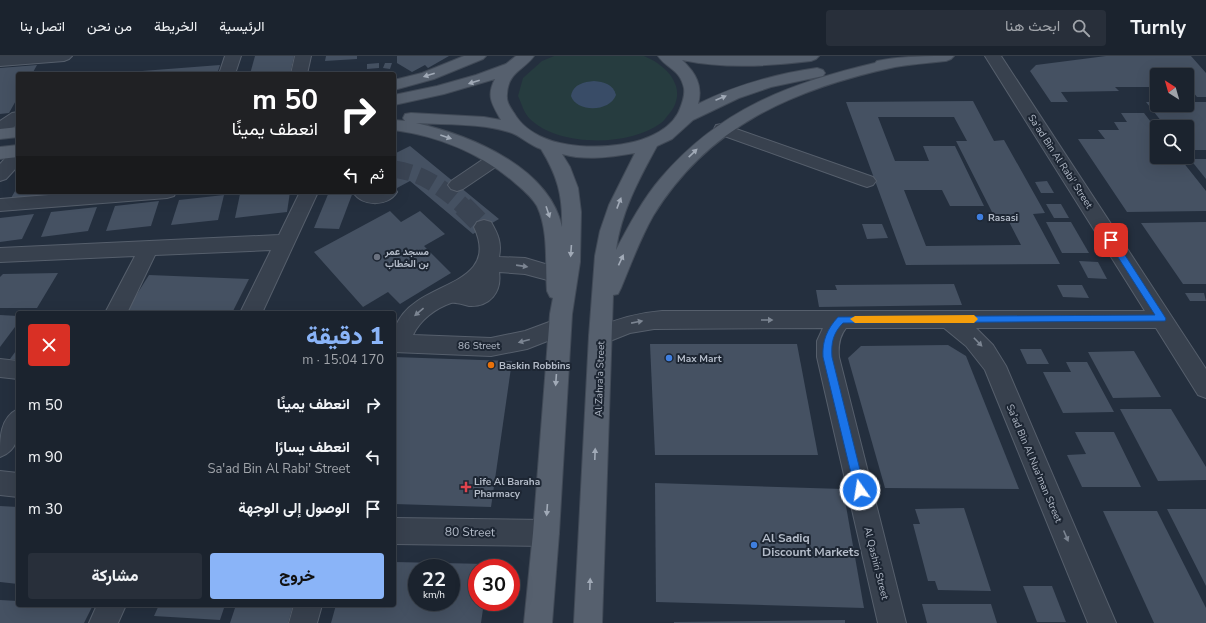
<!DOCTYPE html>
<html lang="ar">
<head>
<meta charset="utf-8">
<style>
  body { margin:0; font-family:"Nunito Sans",Vazirmatn,sans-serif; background:#282f3a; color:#f1f3f6; direction:rtl; height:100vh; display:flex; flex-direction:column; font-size:15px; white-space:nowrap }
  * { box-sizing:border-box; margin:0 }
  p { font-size:13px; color:#a0a4aa }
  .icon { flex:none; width:22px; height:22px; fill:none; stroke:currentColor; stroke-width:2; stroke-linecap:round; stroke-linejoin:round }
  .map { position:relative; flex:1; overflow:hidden; direction:ltr }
  .drawer { position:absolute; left:16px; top:255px; width:380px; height:296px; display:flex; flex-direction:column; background:#1b232e; border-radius:4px; box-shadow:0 4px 16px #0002,0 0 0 1px #39404a; direction:rtl }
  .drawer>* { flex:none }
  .top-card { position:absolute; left:16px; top:16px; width:380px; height:122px; border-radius:4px; box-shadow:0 4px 16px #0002,0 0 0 1px #39404a; direction:rtl; background:#202124; color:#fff; overflow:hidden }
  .needle { width:26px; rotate:323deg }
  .tools { position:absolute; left:1150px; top:12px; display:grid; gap:8px }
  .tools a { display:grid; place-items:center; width:44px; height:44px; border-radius:4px; background:#1b232e; box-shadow:0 4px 16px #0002,0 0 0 1px #39404a; font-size:20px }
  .speed { position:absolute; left:408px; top:503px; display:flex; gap:8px; font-size:20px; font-weight:700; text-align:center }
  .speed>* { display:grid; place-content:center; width:52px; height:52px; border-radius:50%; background:#1b232e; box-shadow:0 4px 16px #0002,0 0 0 1px #39404a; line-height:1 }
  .speed small { font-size:10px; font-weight:400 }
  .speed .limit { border:6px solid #d22; background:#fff; color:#111 }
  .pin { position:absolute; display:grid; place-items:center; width:34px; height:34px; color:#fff; margin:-17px; border-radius:8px; box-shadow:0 2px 6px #0006 }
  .me { position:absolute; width:44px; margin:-22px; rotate:347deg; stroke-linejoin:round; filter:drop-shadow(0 0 3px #0008) }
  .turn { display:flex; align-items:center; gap:14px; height:84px; padding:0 12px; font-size:18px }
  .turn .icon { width:52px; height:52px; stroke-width:2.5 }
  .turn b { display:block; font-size:28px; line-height:34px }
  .then { display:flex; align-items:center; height:38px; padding:0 12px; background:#0003; gap:8px; font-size:15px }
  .round { display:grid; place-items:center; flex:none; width:42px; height:42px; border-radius:4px; background:#282f3a }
  .summary { display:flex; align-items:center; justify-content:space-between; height:68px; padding:0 12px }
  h1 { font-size:24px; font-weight:800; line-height:30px; color:#8ab4f8 }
  .primary-button { display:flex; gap:8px; margin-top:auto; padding:8px 12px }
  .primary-button a { flex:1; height:46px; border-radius:4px; background:#8ab4f8; color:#111; font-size:16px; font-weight:800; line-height:46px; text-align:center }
  .primary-button a+a { background:#282f3a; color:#f1f3f6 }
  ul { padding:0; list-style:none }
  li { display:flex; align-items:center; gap:12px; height:52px; padding:0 12px }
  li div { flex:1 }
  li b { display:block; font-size:15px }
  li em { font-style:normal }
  header { display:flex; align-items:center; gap:24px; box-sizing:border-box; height:56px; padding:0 20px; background:#1b232e; border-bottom:1px solid #39404a }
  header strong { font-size:19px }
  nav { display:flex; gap:22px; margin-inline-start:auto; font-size:14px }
  .search { width:280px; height:36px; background:#282f3a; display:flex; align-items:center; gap:10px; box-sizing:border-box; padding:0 14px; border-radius:4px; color:#a0a4aa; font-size:15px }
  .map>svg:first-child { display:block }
  .green { fill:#263c3f }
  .water { fill:#394c67 }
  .building { fill:#455162; fill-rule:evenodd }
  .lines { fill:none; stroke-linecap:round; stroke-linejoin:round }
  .minor-tunnel-far1 { stroke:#3a4453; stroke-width:17; stroke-dasharray:17 8; stroke-linecap:butt }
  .minor-tunnel { stroke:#3a4453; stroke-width:21; stroke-dasharray:21 10; stroke-linecap:butt }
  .minor-casing { stroke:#565f6c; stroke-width:2 }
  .major-casing { stroke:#414a57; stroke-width:2 }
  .minor { fill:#38414e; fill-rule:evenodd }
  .major { fill:#56606e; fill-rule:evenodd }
  .oneway { fill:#a1aab7 }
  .oneway2 { fill:#7c8592 }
  .route { fill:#1a73e8; stroke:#114b97 }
  .slow { fill:#f59e0b }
  .shop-dot { fill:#3f7fe0; stroke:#1d2633; stroke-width:1.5 }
  .worship-dot { fill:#6b7280; stroke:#1d2633; stroke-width:1.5 }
  .food-dot { fill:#e8710a; stroke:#1d2633; stroke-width:1.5 }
  .health-dot { fill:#e0444e; stroke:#1d2633; stroke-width:1.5 }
  .labels { text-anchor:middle; stroke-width:4; stroke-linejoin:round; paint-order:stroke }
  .street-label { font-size:10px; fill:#b4bcc9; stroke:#1d2633 }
  .poi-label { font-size:10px; font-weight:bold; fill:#b4bcc9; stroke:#1d2633; text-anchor:start }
  .near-street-label { font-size:12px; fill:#b4bcc9; stroke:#1d2633 }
  .near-poi-label { font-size:12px; font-weight:bold; fill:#b4bcc9; stroke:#1d2633; text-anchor:start }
</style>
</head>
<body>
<header>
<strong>Turnly</strong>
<div class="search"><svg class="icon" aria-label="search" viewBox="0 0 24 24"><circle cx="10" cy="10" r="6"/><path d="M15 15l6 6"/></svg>ابحث هنا</div>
<nav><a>الرئيسية</a><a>الخريطة</a><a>من نحن</a><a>اتصل بنا</a></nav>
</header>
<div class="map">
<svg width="1206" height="567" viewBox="0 0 1206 567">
  <rect width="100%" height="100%" fill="#242f3e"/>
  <path class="green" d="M554 0H644C658 6 671 15 676 30 679 40 676 50 669 58 666 61 664 65 661 67 629 91 557 91 529 62 524 57 521 46 518 40L523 22 542 5Z"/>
  <path class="water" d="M594 25C604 26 613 28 616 39 610 56 577 57 571 40 573 28 584 26 594 25Z"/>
  <g class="building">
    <polygon points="255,0 294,0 290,18 250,18"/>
    <polygon points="326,0 357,0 357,3 325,5"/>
    <polygon points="397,0 449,0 428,12 425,9 412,16 397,7"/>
    <polygon points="1106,0 1191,0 1206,17 1206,41 1197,41 1189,31 1187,31 1187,19 1157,19 1157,31 1115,31 1119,35 1061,36 1068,46 1051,46 1030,15 1036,9"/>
    <polygon points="379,7 379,12 367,13 367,8"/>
    <polygon points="385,7 392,7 390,13 383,12"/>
    <polygon points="37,9 32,18 18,18 18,41 9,57 0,58 0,12"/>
    <polygon points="220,9 217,18 116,18 116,17"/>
    <path d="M973 45 994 85 1004 84 1045 157 1033 158 1060 208 906 209 846 46ZM878 61H954L967 85H956L993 158H1005L1021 189 926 190 904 134H942L950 150H984L955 90H923L929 105H895Z"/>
    <polygon points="1146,46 1157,46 1157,49 1187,49 1187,46 1206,46 1206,94 1187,94 1187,71 1166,71"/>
    <polygon points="1121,57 1144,57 1157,74 1157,101 1179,101 1206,135 1206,155 1127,156 1078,83 1105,83 1098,74 1119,74 1114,66 1127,66"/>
    <polygon points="410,90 499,163 473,178 410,125 397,132 394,129 394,98"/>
    <polygon points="1190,103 1206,103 1206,123"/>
    <polygon points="1047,125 1054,137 1041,137 1035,126"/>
    <polygon points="18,130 18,136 57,136 56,138 11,142"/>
    <polygon points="259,136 290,136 287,156 235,162 240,138"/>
    <polygon points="329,136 353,136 339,173 314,172"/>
    <polygon points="224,139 218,164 171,169 179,144"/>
    <polygon points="159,145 151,170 106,175 115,150"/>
    <polygon points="1046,148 1061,148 1069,162 1054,162"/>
    <polygon points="97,151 88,175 41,181 51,156"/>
    <polygon points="390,155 401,166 420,155 445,178 424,190 451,217 400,248 388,236 363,251 314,196"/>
    <polygon points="34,158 22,183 0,186 0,162"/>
    <polygon points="1046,166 1071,166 1089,197 1062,197"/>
    <polygon points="1206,166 1206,228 1183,228 1141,167"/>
    <polygon points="862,168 882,168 888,182 867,183"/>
    <polygon points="1079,205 1098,206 1107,223 1088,222"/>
    <polygon points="58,217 37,252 0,252 0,221 3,218"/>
    <polygon points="149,219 249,223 232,257 125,257"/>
    <polygon points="954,228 962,249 819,251 816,234 837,234 835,229"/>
    <polygon points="1057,229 1082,229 1089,242 1063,241"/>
    <polygon points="1185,237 1204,237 1206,245 1190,245"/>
    <polygon points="0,259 18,260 18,267 0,291"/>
    <polygon points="650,288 797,288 818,399 655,399"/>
    <polygon points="948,289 966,300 1019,433 885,432 848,302 861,290"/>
    <polygon points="18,292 18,304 10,303"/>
    <polygon points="1020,293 1041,293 1049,308 1027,308"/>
    <polygon points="1134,295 1161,341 1113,342 1088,296"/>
    <polygon points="394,301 512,305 491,451 394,448"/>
    <polygon points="1066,306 1087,306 1114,356 1063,357 1043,316 1071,316"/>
    <polygon points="1120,353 1171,353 1206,411 1206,424 1158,425"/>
    <polygon points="1075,376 1114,376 1141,431 1082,431 1067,399 1086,398"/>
    <polygon points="655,427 843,433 864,552 656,546"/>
    <polygon points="0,450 18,451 18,528 0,526"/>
    <polygon points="964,452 991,535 938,534 935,525 928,525 913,468 920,468 915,453"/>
    <polygon points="1167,453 1206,453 1206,530 1204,526"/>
    <polygon points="1103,455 1157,455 1206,552 1206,567 1154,567"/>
    <path d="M394 506 488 508V512H477V546H484L481 567H331L336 549H394ZM417 512H451V546H417Z"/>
    <polygon points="1023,530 1052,530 1066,566 1037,566"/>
    <polygon points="0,544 18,545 18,549 92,551 84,567 0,567"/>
    <polygon points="922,548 991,548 997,567 927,567"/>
    <polygon points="159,549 225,549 220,564 154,560"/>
    <polygon points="236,549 293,549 288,567 230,567"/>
    <polygon points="845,564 845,567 674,567 674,566"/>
  </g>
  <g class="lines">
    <path class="minor-tunnel-far1" d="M394 113C423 117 443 132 464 151"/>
    <polyline class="minor-tunnel" points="463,150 484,171"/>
    <defs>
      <g id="minor">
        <polygon points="0,0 72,0 69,3 64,5 0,10"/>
        <polygon points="225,0 241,0 235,18 219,18"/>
        <polygon points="295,0 311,0 307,18 291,18"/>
        <path d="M985 0H1001L1206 313V342L1198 339 1156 272H976L993 289 1006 310 1116 567H1088L985 314 966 290 944 272H846C839 281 838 290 839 301L906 567H878L817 301V285L823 272 654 273 630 277 600 289 592 286 589 280 592 274C615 263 637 257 662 255H1145Z"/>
        <polygon points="18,56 18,68 6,76 0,77 0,65 12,57"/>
        <polygon points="722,68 873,121 876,125 873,129 867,131 861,129 716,77 714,73 716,69"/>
        <polygon points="18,93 18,110 6,123 0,125 0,108 12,95"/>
        <polygon points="494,98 500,100 503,104 500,108 463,133 457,135 451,133 448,129 451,125 488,100"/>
        <path d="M394 131 397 136C388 151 362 151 353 136H394Z"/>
        <polygon points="85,136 176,136 174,140 167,142 0,155 0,143"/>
        <polygon points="300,136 318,136 262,257 240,257 271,194 155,199 127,257 105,257 135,200 0,206 0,192 279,179"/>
        <path d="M484 164 491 166C498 178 502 187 499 201L525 202 562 213 565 218 562 223 555 226 525 218 499 216C502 236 490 251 469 250 464 249 456 246 451 247 436 252 420 264 413 279L491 282 525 275 560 262 568 265 571 271 568 277 527 293 491 300 394 296C394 289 392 278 395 272 399 261 407 252 416 246 445 225 497 220 474 171L477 166Z"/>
        <polygon points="0,303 18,305 18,323 0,321"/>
        <path d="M18 353C18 373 22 393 0 401 0 381 0 362 18 353Z"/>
        <polygon points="0,415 18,417 18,441 0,439"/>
        <polygon points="394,462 546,464 555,468 559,477 555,486 546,490 394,488"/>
        <polygon points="97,549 126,549 118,567 89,567"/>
        <polygon points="294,549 322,549 317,567 289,567"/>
      </g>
      <g id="major">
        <polygon points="464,0 486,0 483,3 434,23 394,34 394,24 422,17"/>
        <path d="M516 0H534C524 14 508 16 507 38 506 46 510 51 514 57 520 68 532 77 544 82 580 98 668 94 681 50 683 44 685 39 684 32 680 13 667 13 658 0H819L816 3 811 5C768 10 725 13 682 4 696 17 703 30 698 48 736 29 775 18 817 12L823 14 825 17 823 20 771 31 739 42 693 64 672 83 657 90C639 123 621 156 616 194 629 169 643 143 661 122 720 53 790 27 875 7L877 5C902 0 928 0 954 0L951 3 946 5C929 7 912 8 895 11 794 33 709 69 653 160 640 183 631 208 621 232L618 238 613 239 602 567H574L589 280 595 200 600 175 609 149 635 97C611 101 586 105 562 98L570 111 578 132 581 156 580 206 572 258 559 477 552 567H524L533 477 550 258 553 242 550 241 547 235C545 208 549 175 537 150 531 140 522 133 514 126 480 97 438 80 394 74V64L405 65 403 62 405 58 411 57 484 61 501 64C492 48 486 40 495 23L444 38 394 49V39L437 30 476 19 506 8ZM416 67C447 69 480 67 509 76 520 79 529 89 541 93 557 119 563 139 562 171 549 111 470 79 416 67Z"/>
        <polygon points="18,71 18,81 0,83 0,73"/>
        <polygon points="18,89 18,101 0,103 0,91"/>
      </g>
    </defs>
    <use href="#minor" class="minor-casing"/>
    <use href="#major" class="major-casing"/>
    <use href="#minor" class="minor"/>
    <use href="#major" class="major"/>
  </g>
  <defs><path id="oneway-solid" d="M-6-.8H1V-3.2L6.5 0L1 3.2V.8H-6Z"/></defs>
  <g class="oneway">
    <use href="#oneway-solid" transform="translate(429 19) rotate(162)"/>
    <use href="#oneway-solid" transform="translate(474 26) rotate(163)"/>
    <use href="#oneway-solid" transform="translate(721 42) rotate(-23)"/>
    <use href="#oneway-solid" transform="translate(446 81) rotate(19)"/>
    <use href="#oneway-solid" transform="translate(693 97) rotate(-44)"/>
    <use href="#oneway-solid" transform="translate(619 147) rotate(-69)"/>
    <use href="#oneway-solid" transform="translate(548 156) rotate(71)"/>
    <use href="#oneway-solid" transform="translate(571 195) rotate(94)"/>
    <use href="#oneway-solid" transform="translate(621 204) rotate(-65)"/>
    <use href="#oneway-solid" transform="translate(556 324) rotate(94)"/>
    <use href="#oneway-solid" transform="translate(595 398) rotate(-88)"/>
    <use href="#oneway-solid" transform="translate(547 454) rotate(94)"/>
    <use href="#oneway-solid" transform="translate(590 528) rotate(-88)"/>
  </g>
  <g class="oneway2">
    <use href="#oneway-solid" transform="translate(522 210) rotate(8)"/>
    <use href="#oneway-solid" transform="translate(419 256) rotate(140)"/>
    <use href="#oneway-solid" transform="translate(767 264)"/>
    <use href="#oneway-solid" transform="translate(637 266) rotate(-11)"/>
    <use href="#oneway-solid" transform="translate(524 285) rotate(165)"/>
    <use href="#oneway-solid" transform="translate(978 286) rotate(46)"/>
    <use href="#oneway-solid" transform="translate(1066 480) rotate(67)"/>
  </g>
  <path class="route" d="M1111 181 1114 182 1165 261 1166 263 1165 265 843 267C833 277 831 287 832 301L865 434 864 438 860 439 856 438 823 301C822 285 827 273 838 261L1155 259 1107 184Z"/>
  <polygon class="slow" points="974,259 978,263 974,267 855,267 850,263 855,260"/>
  <g class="shop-dot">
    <circle cx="980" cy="161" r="4"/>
    <circle cx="669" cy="302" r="4"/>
    <circle cx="754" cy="489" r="4"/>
  </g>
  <circle class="worship-dot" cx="377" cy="201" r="4"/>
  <circle class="food-dot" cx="491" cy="309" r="4"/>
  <path class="health-dot" d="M464 425h4v4h4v4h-4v4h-4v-4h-4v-4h4z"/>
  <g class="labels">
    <g class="street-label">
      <text transform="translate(1061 105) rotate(57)" y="4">Sa'ad Bin Al Rabi' Street</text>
      <text x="479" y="293">86 Street</text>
      <text transform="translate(599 323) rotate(-88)" y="4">Al Zahra'a Street</text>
      <text transform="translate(1035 407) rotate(67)" y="4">Sa'ad Bin Al Nua'man Street</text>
      <text transform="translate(877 507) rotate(76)" y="4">Al Qashiri Street</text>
    </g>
    <g class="poi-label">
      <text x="988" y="165">Rasasi</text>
      <text x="385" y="199">مسجد عمر<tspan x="385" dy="12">بن الخطاب</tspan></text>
      <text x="677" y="306">Max Mart</text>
      <text x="499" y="313">Baskin Robbins</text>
      <text x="474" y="429">Life Al Baraha<tspan x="474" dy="12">Pharmacy</tspan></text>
    </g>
    <g class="near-street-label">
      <text transform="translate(470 476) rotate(1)" y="4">80 Street</text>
    </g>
    <g class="near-poi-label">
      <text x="762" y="486">Al Sadiq<tspan x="762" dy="14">Discount Markets</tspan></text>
    </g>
  </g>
</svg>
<div class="tools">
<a><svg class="needle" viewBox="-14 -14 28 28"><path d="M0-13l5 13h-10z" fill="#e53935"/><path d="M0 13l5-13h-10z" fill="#a0a4aa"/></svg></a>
<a><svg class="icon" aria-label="search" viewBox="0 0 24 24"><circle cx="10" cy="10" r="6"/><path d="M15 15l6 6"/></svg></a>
</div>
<div class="speed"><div>22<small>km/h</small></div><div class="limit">30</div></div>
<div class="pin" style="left:1111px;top:184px;background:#d93025"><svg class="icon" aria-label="arrive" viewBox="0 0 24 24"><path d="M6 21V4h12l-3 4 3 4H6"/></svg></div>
<svg class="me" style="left:860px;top:434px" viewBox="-20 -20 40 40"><circle r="17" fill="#1a73e8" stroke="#fff" stroke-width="3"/><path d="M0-11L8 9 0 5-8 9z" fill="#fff"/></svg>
<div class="top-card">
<div class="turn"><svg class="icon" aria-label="right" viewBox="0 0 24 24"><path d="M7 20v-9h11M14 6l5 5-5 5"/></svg><div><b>50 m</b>انعطف يمينًا</div></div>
<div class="then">ثم<svg class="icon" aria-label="left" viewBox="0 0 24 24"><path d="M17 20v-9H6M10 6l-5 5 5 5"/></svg></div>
</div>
<section class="drawer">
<div class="summary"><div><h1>1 دقيقة</h1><p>170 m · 15:04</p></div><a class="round" style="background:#d93025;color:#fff"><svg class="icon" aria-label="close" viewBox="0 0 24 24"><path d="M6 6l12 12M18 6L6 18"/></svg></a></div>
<ul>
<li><svg class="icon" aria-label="right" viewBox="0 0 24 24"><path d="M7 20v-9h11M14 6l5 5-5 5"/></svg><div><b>انعطف يمينًا</b></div><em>50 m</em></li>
<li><svg class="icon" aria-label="left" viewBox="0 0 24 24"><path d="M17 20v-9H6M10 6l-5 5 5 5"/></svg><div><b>انعطف يسارًا</b><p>Sa'ad Bin Al Rabi' Street</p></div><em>90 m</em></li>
<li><svg class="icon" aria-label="arrive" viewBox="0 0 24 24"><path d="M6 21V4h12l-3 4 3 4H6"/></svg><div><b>الوصول إلى الوجهة</b></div><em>30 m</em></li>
</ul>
<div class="primary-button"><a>خروج</a><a>مشاركة</a></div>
</section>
</div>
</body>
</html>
